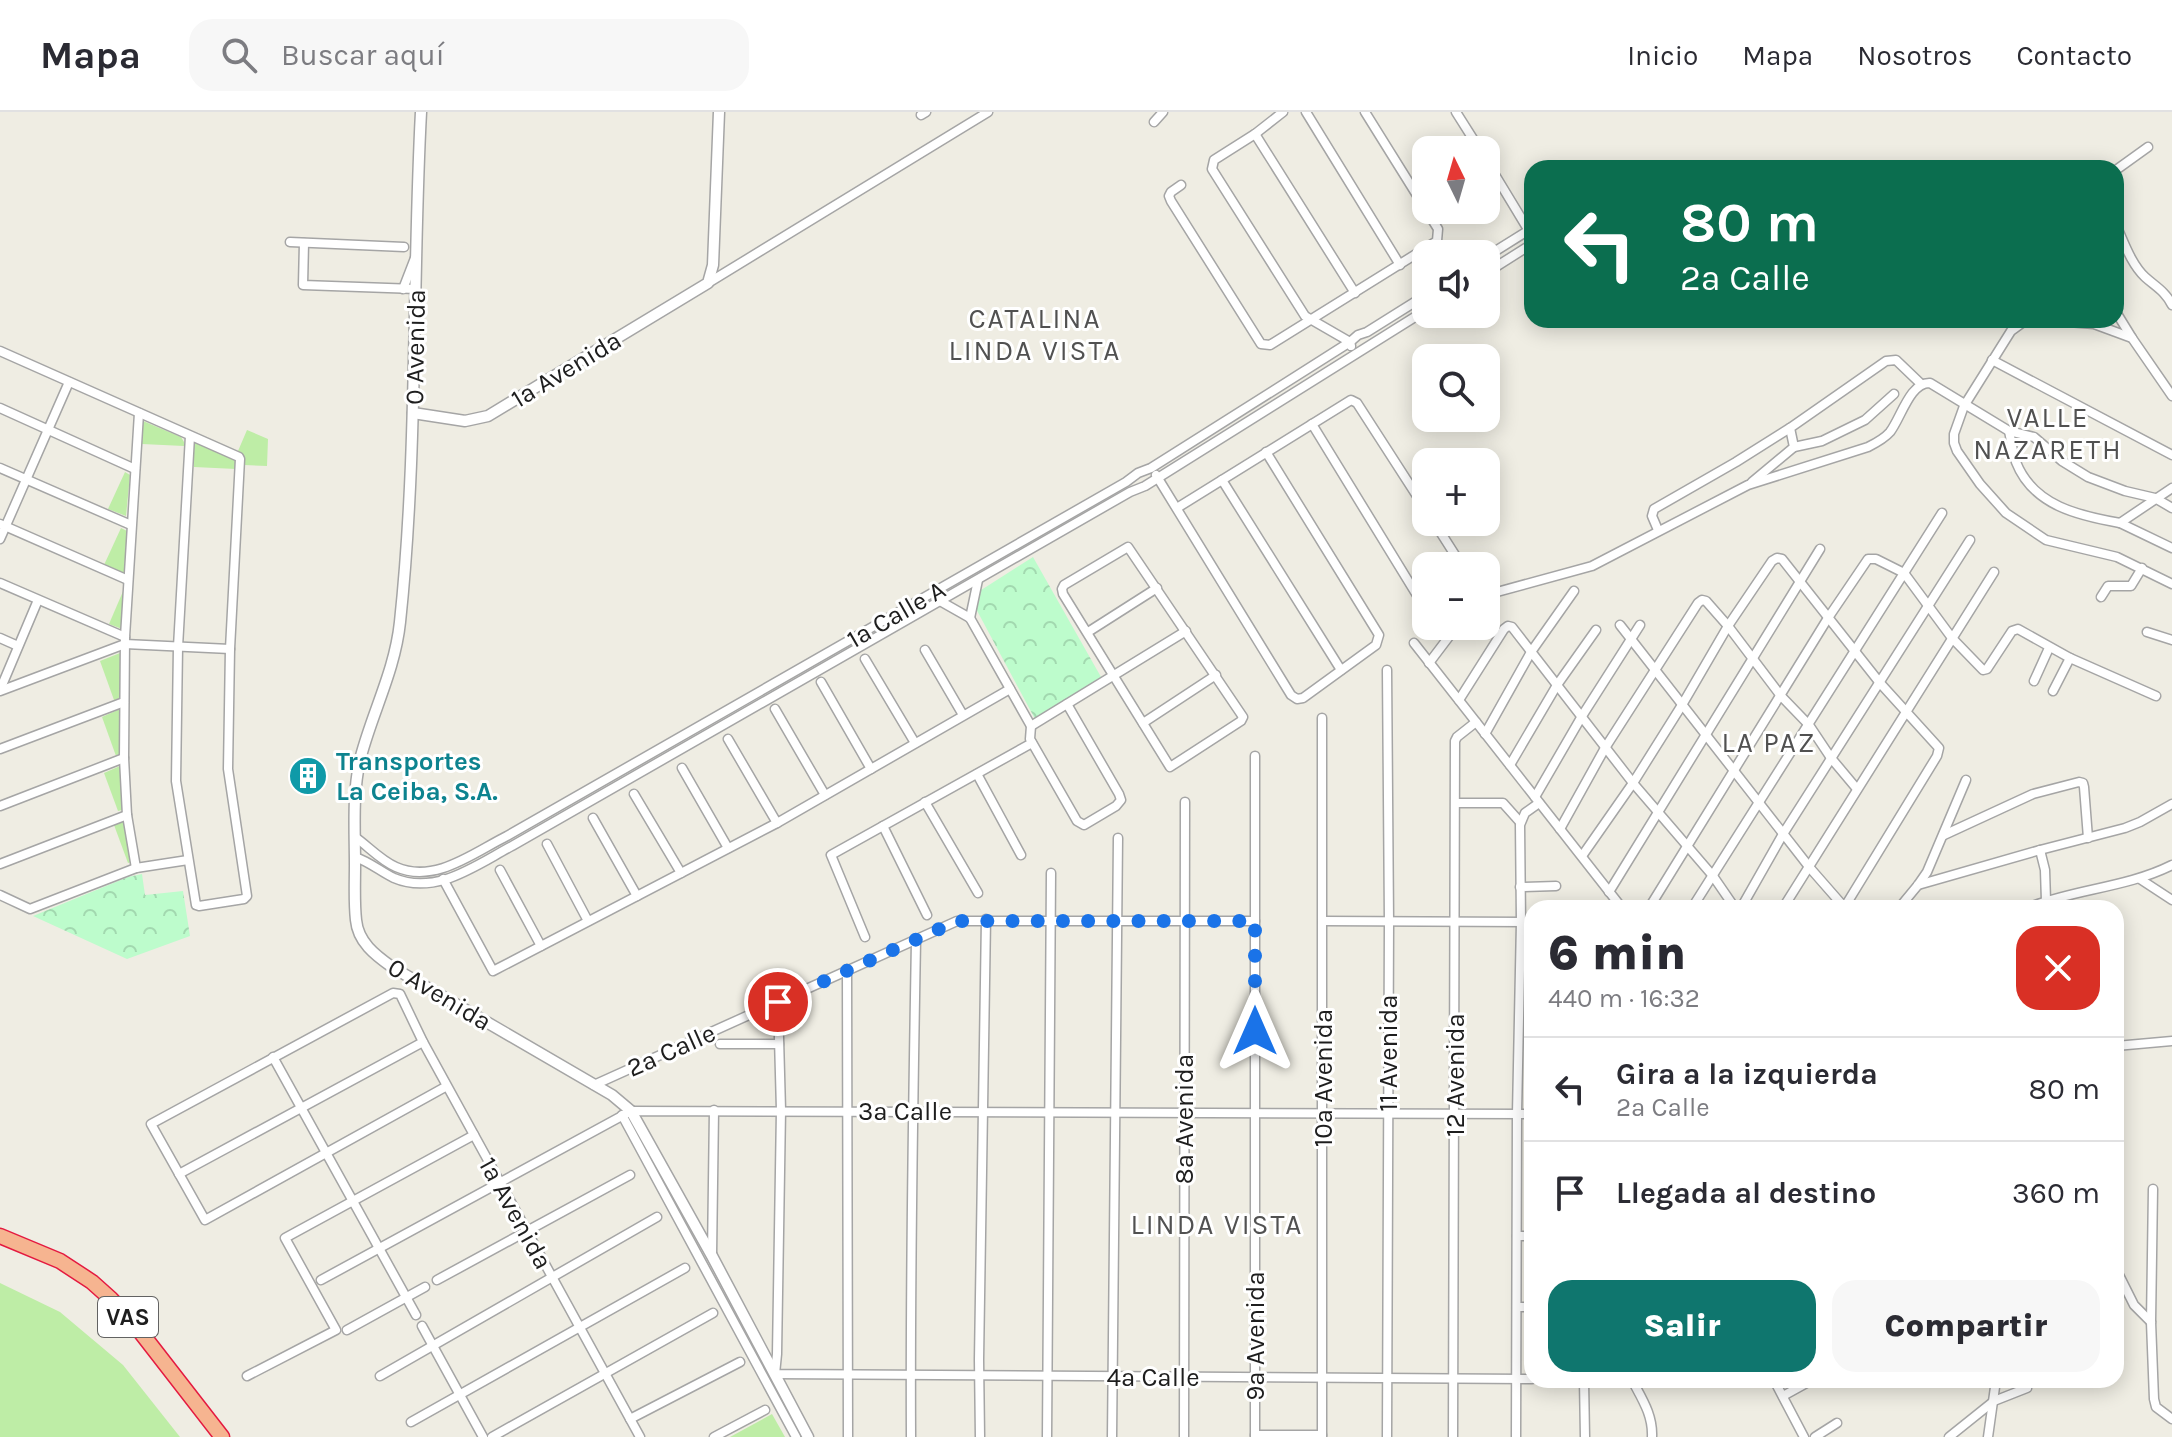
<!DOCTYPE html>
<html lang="es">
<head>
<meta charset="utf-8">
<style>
  body { margin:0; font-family:Karla,sans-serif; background:#f7f7f7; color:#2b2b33; height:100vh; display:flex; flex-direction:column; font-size:30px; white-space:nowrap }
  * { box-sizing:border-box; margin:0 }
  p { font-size:26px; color:#7c7c81 }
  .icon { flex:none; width:44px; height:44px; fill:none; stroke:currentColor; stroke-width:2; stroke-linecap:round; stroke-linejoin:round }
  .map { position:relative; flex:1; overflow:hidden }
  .panel { position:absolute; left:1524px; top:788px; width:600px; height:488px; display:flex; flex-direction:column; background:#fff; border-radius:24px; box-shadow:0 4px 20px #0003 }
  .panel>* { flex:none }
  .banner { position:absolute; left:1524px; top:48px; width:600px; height:168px; border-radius:24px; box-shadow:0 4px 20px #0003; background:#0b6e4f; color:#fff; overflow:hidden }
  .needle { width:52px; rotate:355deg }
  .fabs { position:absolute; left:1412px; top:24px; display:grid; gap:16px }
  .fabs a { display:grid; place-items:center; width:88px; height:88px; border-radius:16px; background:#fff; box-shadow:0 4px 20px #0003; font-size:40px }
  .pin { position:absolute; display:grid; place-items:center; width:68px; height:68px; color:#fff; margin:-34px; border:4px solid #fff; border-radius:50%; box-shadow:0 2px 8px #0007 }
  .me { position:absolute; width:88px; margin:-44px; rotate:0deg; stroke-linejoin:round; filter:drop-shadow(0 0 6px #0008) }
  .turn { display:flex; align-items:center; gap:28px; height:168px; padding:0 24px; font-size:36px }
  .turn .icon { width:104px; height:104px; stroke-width:2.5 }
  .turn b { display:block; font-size:56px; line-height:68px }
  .round { display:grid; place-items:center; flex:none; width:84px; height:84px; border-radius:24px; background:#f7f7f7 }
  .overview { display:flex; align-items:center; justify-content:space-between; height:136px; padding:0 24px }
  h1 { font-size:48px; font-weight:800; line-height:60px }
  .button { display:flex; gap:16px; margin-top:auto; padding:16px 24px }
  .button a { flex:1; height:92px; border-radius:24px; background:#0f766e; color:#fff; font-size:32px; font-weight:800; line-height:92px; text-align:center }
  .button a+a { background:#f7f7f7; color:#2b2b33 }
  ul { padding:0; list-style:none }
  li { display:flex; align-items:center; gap:24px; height:104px; padding:0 24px; border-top:2px solid #e1e1e2 }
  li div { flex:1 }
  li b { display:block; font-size:30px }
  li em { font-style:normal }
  header { display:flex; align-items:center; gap:48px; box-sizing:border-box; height:112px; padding:0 40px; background:#fff; border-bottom:2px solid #e1e1e2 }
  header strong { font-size:38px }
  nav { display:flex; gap:44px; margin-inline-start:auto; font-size:28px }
  .search { width:560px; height:72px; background:#f7f7f7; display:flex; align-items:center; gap:20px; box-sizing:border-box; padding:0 28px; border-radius:24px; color:#7c7c81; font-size:30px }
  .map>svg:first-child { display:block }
  .grass { fill:#beeda6 }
  .park { fill:url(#park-crowns) }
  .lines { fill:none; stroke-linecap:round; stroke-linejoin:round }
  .minor-casing { stroke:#a5a5a5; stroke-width:11 }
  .tertiary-casing { stroke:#a5a5a5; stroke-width:13 }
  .trunk-casing { stroke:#e41a40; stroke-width:17 }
  .minor { stroke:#fff; stroke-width:8 }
  .tertiary { stroke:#fff; stroke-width:10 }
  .trunk { stroke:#f6b490; stroke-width:14 }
  .route { stroke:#1a73e8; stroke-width:14; stroke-dasharray:0 25.2 }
  .labels { text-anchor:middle; stroke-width:6; stroke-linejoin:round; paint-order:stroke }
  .shield { fill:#fff; stroke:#626262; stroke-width:2 }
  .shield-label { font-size:24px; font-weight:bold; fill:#1e1e1e }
  .street-label { font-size:26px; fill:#1e1e1e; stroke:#fff }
  .culture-label { font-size:26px; font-weight:bold; fill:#0d838f; stroke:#fff; text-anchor:start }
  .neighbourhood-label { font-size:28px; letter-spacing:2px; fill:#515151; stroke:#fff }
</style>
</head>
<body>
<header>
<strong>Mapa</strong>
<div class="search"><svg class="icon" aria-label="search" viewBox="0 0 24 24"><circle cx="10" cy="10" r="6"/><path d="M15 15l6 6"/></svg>Buscar aquí</div>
<nav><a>Inicio</a><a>Mapa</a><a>Nosotros</a><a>Contacto</a></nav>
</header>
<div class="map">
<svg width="2172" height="1325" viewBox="0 0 2172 1325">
  <defs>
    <pattern id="park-crowns" width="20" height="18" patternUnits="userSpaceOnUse" patternTransform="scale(2)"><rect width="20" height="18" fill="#bdfccc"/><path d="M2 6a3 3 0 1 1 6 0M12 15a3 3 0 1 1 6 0" fill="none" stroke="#a2d8af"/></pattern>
  </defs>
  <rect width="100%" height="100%" fill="#efede3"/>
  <g class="grass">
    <polygon points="143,309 181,325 184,330 184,334 142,332"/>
    <polygon points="247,318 268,327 267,354 244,353 242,342 238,339"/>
    <polygon points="194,330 235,347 236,357 194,355"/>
    <polygon points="125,360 130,363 126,404 108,397"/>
    <polygon points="121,416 127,419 124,462 104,453"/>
    <polygon points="124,477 122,517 109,512"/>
    <polygon points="120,541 120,586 114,588 100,549"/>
    <polygon points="120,597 120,641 116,644 102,605"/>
    <polygon points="120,654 122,698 118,699 104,661"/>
    <polygon points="125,709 131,750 128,751 114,713"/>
    <polygon points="0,1171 60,1200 123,1253 180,1325 0,1325"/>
    <polygon points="772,1302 785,1325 730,1325"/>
  </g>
  <g class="park">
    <polygon points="1033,445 1101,565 1035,607 974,493 978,480"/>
    <polygon points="142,762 145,783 183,779 190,824 127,847 33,804 128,765"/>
  </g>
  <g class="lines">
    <defs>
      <g id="minor">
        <polyline points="1283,0 1255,22 1214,48 1212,57 1305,204 1350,230 1351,234"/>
        <polyline points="1306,0 1400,153"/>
        <polyline points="1456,0 1480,38"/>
        <polyline points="921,3 926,0"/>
        <polyline points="1154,10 1163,0"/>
        <polyline points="1255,22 1355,181"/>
        <polyline points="1486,48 1532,124"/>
        <polyline points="2116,58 2148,35"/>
        <polyline points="1181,73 1171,80 1169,84 1171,89 1261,232 1270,233 1437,129 1438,117 1365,0"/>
        <path d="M2116 113C2124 130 2131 152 2145 165 2156 175 2165 179 2172 193"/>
        <polyline points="290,130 404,135"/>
        <polyline points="304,131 303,173 416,177"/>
        <polyline points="1486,145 1529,118"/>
        <polyline points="1486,161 1532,132"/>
        <polyline points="708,171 988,0"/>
        <polyline points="403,177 415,146"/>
        <polyline points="2116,200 2132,226"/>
        <polyline points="2035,208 2022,211 2011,219 1964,294 1954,322 1954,331 1957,339 1980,372 2006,401 2046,428 2117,445 2172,472"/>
        <polyline points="2042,208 2094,212 2132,226 2172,284"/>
        <polyline points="0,239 239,345 240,347 230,537 228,657 247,784 244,787 199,794 196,793 176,669 178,535 190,324"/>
        <polyline points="1992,248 2172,343"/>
        <polyline points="0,296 135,357"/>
        <polyline points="1312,312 1426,498"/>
        <path d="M2009 319C2011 329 2013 341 2016 350 2033 394 2080 404 2120 411L2172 376"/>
        <polyline points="1794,335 1822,329 1865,308 1894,282"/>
        <polyline points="0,356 131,413"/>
        <polyline points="1156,363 1291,583 1297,587 1303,586 1376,533 1379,523 1266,340"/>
        <polyline points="1222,368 1341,558"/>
        <polyline points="1752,370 1794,335 1790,316 1886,249 1896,248 1920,271"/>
        <polyline points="1177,396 1351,288 1357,291 1426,398"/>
        <polyline points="1434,410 1462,454"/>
        <polyline points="2120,411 2172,436"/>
        <polyline points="0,412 128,468"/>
        <polyline points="1658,418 1652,404 1654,397 1736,350 1790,316"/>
        <polyline points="0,427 69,270"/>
        <polygon points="1128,435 1243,605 1241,609 1170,655 1063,482 1062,477 1064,473"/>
        <polyline points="0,471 125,525"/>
        <path d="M1486 483 1592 454 1748 373 1868 335C1876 331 1884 327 1890 320 1901 306 1910 270 1930 271L2009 319 2034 325 2062 349 2088 365 2125 379 2155 386 2172 396"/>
        <polyline points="2101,485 2108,474 2131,474 2142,456"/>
        <polyline points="940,489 970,506 1031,614 1030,627 1077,709 1084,713 1116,694 1121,688 1119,682 1067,592"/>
        <polyline points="970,506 978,468"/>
        <polyline points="1620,513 1810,756 1845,796"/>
        <polyline points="1088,520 1157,476"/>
        <polyline points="2147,520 2172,528"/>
        <polyline points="0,526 18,534"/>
        <polyline points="1414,531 1622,796"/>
        <polyline points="925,538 963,603"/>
        <polyline points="865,547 915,631"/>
        <polyline points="1429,551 1457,514"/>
        <polyline points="1387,558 1389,810 1387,1325"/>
        <polyline points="2034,569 2049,536"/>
        <polyline points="821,570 871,657"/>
        <polyline points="0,578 38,488"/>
        <polyline points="0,579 125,532 230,537"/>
        <polyline points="2053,579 2070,546"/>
        <polyline points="1459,588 1504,517 1508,514 1512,515 1633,671 1713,764 1735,796"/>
        <polyline points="775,597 825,683"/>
        <polyline points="1322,606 1322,1325"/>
        <polyline points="1143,611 1216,563"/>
        <polyline points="1031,614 1186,519"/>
        <polyline points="1485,622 1531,540 1574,479"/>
        <polyline points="728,627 777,711"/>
        <polyline points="0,637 124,590"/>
        <polyline points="1255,644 1255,1325"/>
        <polyline points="1510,653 1557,573 1596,518"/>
        <polyline points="682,656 728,736"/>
        <polyline points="977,662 1021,743"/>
        <polyline points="634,682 681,761"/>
        <polyline points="1535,685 1582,604 1640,513"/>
        <polyline points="925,690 978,781"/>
        <polyline points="1456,691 1503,691 1520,710"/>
        <polyline points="0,694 124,646"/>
        <polyline points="593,706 637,784"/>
        <polyline points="883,714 927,803"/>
        <polyline points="1560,717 1605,636 1698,491 1702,488 1706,489 1728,514 1781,584 1809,613 1831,646 1857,677"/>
        <polyline points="1944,723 2033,682 2079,670 2083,671 2084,675 2088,726"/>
        <path d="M355 725C368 734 380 748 396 755 435 772 473 741 507 724L1126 370 1138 361 1151 356 1350 230 1358 223 1367 220 1426 183"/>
        <polyline points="547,732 588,809"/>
        <polyline points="2040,738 2045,758 2046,789"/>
        <polyline points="1582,744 1633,671 1682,593 1728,514 1772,449 1777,446 1782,447 1880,571 1939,636 1937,644 1844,796"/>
        <path d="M355 745C370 750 381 760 394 766 436 784 476 753 512 734L1130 380 1145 374 1426 198"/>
        <polyline points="0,752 127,703"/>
        <polyline points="136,756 127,703 124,646 125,525 139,301"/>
        <polyline points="500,758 541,834"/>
        <polyline points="443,767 493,859 777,711 1010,577"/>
        <polyline points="2140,767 2172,788"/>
        <polyline points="1918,773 2040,738 2125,716 2140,710 2172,692"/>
        <polyline points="1520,775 1556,774"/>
        <polyline points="1609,780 1820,437"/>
        <polyline points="0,783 30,797 136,756 188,748"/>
        <polyline points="1649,796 1828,506 1868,447 1876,447 1904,461 1952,526 1983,558 1987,557 2012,519 2018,517 2070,546 2156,584"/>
        <polyline points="1692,796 1942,401"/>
        <polyline points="1741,796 1783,722 1970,428"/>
        <polyline points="1783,796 1994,460"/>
        <polyline points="1899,796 1918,773 1927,760 1966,668"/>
        <path d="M2027 796C2074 777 2126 776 2172 753"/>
        <polyline points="1323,809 1532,810"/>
        <polyline points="865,825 831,743 1032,631"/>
        <polyline points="847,857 848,1325"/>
        <polyline points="778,890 781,998 777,1242 775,1262 1532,1267"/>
        <polyline points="720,932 779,932"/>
        <polyline points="2116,934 2172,929"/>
        <polyline points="273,945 416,1203"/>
        <polyline points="594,973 957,809 1255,809"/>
        <polyline points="447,974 205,1108 151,1012 393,881 400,882 423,930 640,1325"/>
        <polyline points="622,1003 796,1325"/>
        <polyline points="179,1062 423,930"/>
        <polyline points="2153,1077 2151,1210 2154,1287 2156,1295 2172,1307"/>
        <polyline points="1517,1124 1532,1124"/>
        <polyline points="712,1143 714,998"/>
        <polyline points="2116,1157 2134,1193 2151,1210"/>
        <polyline points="321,1168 631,999 1532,1002"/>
        <polyline points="437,1168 630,1063"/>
        <polyline points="1517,1195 1532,1195"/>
        <polyline points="422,1214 483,1325"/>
        <polyline points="347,1218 425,1175"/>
        <polyline points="247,1264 336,1218 285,1126 474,1023"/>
        <polyline points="380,1264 657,1105"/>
        <polyline points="1584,1268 1585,1325"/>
        <path d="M1632 1268C1642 1287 1653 1303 1652 1325"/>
        <polyline points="1774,1268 1804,1325"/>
        <polyline points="1783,1284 1812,1268"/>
        <polyline points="630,1307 740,1250"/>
        <polyline points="411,1310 685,1156"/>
        <polyline points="1255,1323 1322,1323"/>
        <polyline points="492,1325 713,1201"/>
        <polyline points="714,1325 765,1298"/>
        <path d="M911 1325C910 1160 913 994 916 829"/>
        <polyline points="980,1325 979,1248 986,807"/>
        <polyline points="1047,1325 1051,761"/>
        <polyline points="1112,1325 1118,726"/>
        <polyline points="1184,1325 1185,690"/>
        <polyline points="1453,1325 1455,629 1457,625 1476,610"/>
        <polyline points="1516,1325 1517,1002 1521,810 1520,713 1525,701 1539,691"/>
        <polyline points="1815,1325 1837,1311"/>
        <polyline points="1949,1325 1994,1289 2027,1276"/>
        <polyline points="1988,1325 1996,1268"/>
      </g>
      <g id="tertiary">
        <path d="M421 0C412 170 418 341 400 510 395 558 373 599 361 644 352 679 355 718 355 753 355 771 354 790 356 808 358 830 375 843 392 855L612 983 631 999 712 1144 808 1325"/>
        <polyline points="413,301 465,309 488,304 708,171 713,153 719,0"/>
      </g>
      <polyline id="trunk" points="0,1124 60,1149 92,1170 111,1187 132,1209 222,1325"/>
    </defs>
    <use href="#minor" class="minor-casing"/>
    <use href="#tertiary" class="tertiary-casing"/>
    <use href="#trunk" class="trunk-casing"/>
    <use href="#minor" class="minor"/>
    <use href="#tertiary" class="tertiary"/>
    <use href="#trunk" class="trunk"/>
  </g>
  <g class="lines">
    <polyline class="route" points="778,890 957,809 1255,809 1255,919"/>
  </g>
  <defs>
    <symbol id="building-disc" viewBox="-11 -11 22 22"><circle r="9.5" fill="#0f9aa8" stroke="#fff"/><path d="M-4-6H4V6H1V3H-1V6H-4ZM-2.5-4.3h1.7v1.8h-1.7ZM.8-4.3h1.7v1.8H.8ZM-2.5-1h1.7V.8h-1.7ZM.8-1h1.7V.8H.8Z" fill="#fff"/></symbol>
  </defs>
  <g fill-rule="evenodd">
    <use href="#building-disc" x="286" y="642" width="44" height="44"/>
  </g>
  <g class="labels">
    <rect class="shield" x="98" y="1185" width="60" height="40" rx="6"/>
    <g class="shield-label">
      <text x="128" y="1213">VAS</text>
    </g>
    <g class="street-label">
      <text transform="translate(415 235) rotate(-89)" y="9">0 Avenida</text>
      <text transform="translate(566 257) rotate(-31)" y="9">1a Avenida</text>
      <text transform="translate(896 502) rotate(-30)" y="9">1a Calle A</text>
      <text transform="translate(440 882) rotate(31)" y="9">0 Avenida</text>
      <text transform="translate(671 938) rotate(-24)" y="9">2a Calle</text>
      <text transform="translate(1388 941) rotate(-90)" y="9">11 Avenida</text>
      <text transform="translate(1455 963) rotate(-90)" y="9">12 Avenida</text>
      <text transform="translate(1323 966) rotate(-90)" y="9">10a Avenida</text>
      <text x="905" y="1008">3a Calle</text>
      <text transform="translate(1184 1007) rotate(-90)" y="9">8a Avenida</text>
      <text transform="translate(516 1101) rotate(61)" y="9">1a Avenida</text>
      <text transform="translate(1255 1224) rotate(-90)" y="9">9a Avenida</text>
      <text x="1153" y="1274">4a Calle</text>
    </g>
    <g class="culture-label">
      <text x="336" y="658">Transportes<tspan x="336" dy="30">La Ceiba, S.A.</tspan></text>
    </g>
    <g class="neighbourhood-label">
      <text x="1035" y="216">CATALINA<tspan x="1035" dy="32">LINDA VISTA</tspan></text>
      <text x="2048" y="315">VALLE<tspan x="2048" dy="32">NAZARETH</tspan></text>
      <text x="1769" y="640">LA PAZ</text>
      <text x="1217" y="1122">LINDA VISTA</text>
    </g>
  </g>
</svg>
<div class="fabs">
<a><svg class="needle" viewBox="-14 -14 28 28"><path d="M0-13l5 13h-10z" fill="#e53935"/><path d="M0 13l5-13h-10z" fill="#7c7c81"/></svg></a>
<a><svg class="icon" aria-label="sound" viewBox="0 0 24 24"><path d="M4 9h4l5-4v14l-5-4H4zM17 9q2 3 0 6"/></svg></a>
<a><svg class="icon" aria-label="search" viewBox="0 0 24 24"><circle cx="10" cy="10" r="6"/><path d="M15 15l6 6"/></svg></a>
<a>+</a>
<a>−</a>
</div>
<div class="pin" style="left:778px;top:890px;background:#d93025"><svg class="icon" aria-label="arrive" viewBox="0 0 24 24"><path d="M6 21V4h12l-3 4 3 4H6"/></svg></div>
<svg class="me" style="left:1255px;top:919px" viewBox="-20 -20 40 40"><path d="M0-17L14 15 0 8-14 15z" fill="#1a73e8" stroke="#fff" stroke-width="4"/></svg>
<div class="banner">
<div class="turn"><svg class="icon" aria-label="left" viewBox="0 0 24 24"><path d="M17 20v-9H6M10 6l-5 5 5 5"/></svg><div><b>80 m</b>2a Calle</div></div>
</div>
<section class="panel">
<div class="overview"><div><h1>6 min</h1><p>440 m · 16:32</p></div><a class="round" style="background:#d93025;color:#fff"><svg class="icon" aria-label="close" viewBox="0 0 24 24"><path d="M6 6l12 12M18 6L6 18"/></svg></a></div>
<ul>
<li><svg class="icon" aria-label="left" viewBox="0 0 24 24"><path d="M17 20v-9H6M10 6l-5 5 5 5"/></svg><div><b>Gira a la izquierda</b><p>2a Calle</p></div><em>80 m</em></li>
<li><svg class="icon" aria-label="arrive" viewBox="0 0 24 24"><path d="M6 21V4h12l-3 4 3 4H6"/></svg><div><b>Llegada al destino</b></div><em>360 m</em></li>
</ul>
<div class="button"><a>Salir</a><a>Compartir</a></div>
</section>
</div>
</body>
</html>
